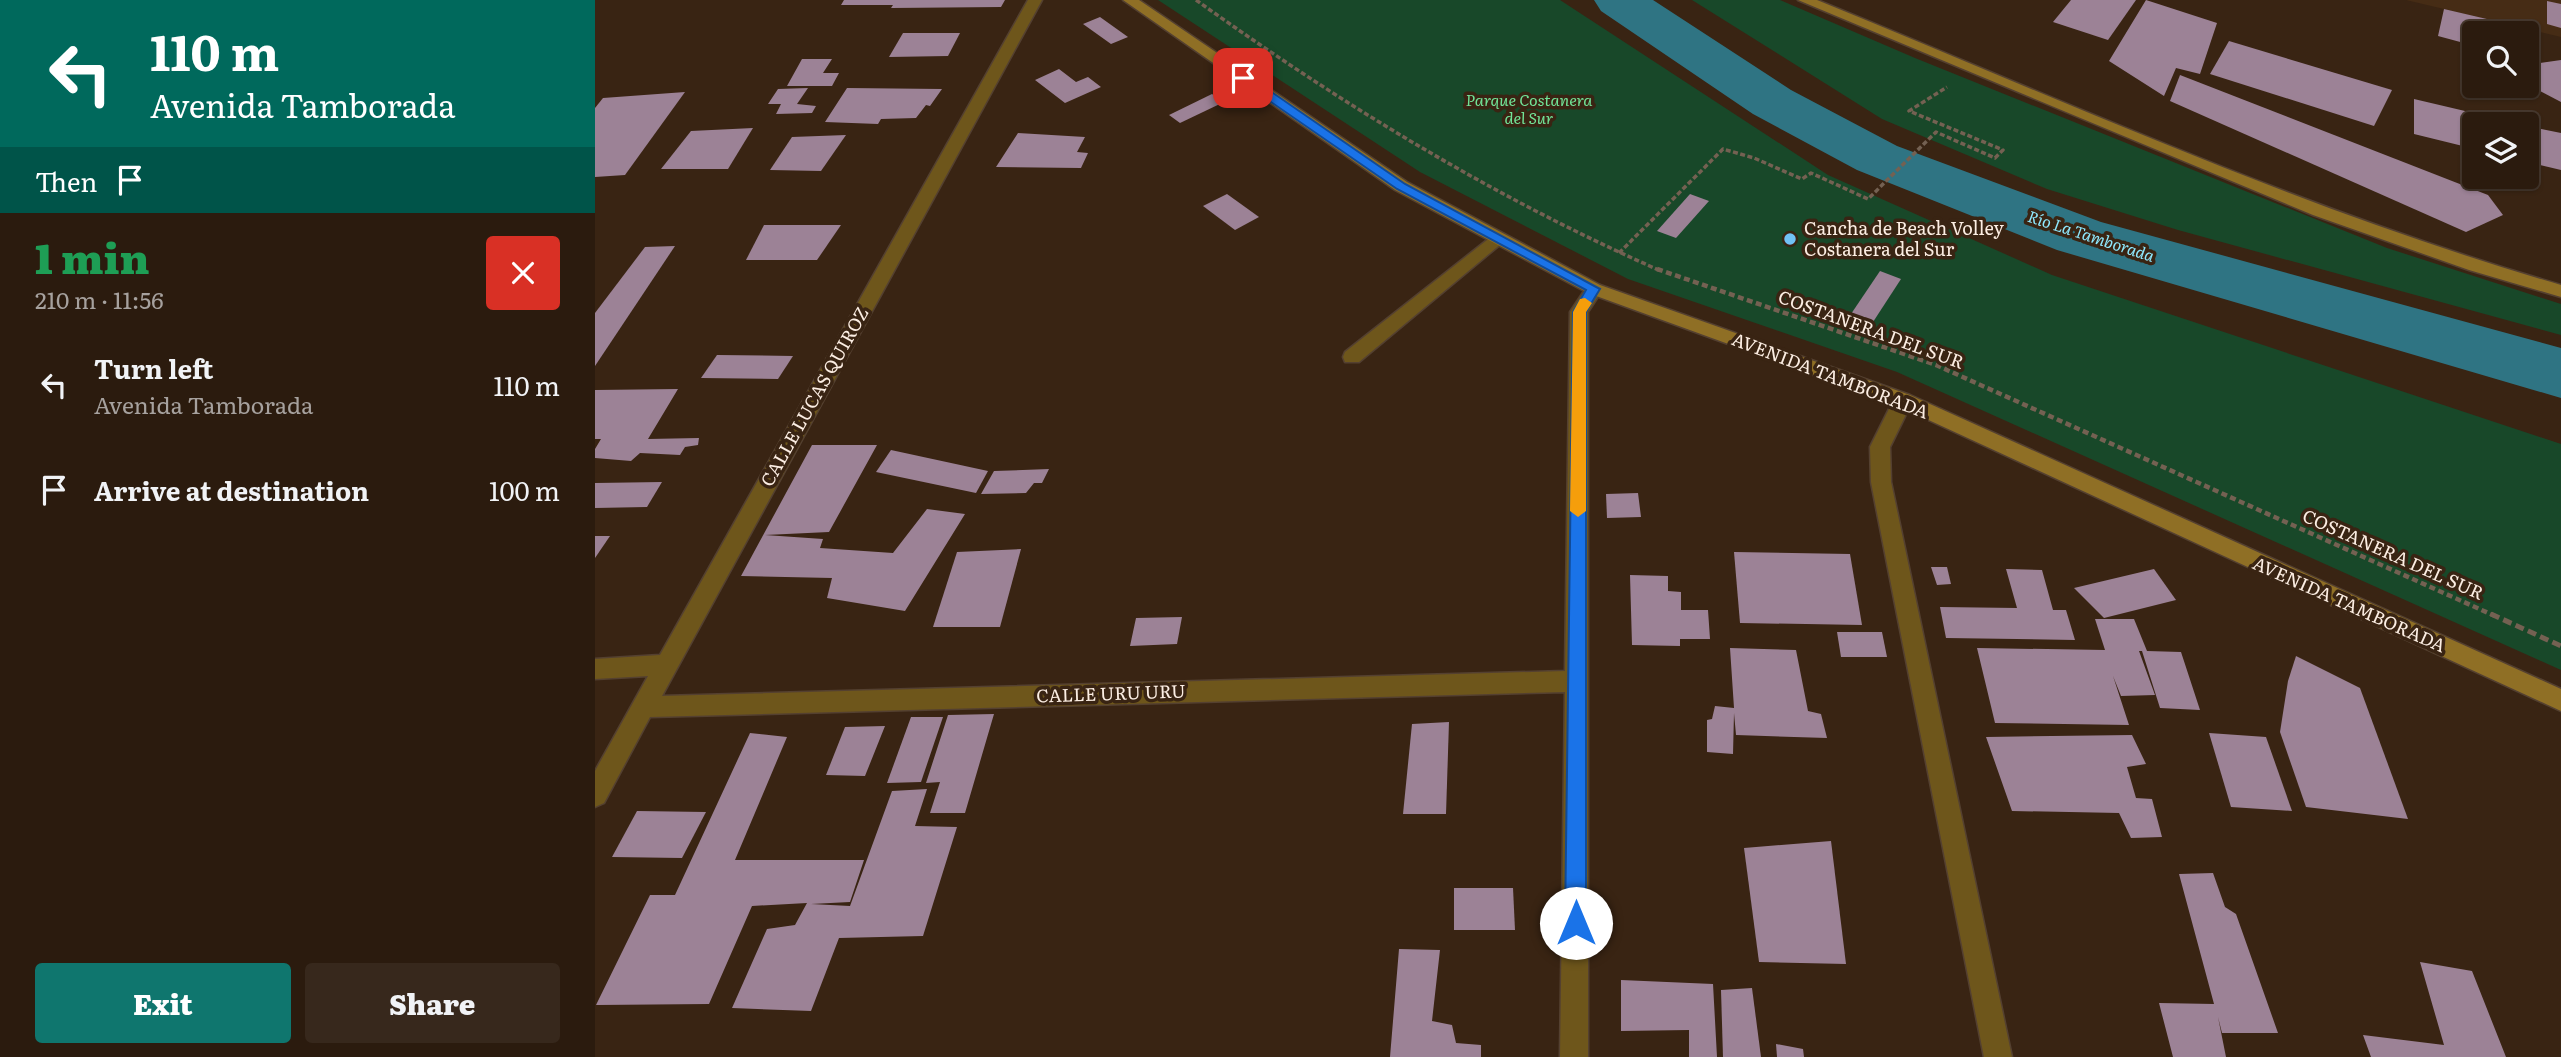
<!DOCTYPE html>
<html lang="en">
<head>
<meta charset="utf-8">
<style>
  body { margin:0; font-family:Literata,serif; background:#37281c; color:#f1f3f6; height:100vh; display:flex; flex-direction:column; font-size:26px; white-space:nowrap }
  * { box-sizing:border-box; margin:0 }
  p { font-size:23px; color:#a6a19e }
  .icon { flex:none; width:38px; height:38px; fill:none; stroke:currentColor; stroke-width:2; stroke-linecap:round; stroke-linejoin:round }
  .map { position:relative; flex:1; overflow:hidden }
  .panel { display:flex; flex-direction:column; background:#2b1b0e; width:595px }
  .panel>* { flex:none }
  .hud { background:#00695c; color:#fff; overflow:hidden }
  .fabs { position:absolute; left:1867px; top:21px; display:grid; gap:14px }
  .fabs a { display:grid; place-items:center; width:77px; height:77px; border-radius:7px; background:#2b1b0e; box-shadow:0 2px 5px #0004,0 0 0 2px #47392e; font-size:35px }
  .pin { position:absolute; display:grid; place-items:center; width:60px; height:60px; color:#fff; margin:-30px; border-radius:14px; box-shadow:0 4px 10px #0006 }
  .me { position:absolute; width:77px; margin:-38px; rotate:0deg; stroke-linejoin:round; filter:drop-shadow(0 0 5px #0008) }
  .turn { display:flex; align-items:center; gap:24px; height:147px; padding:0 35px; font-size:32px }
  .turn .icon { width:91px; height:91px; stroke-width:2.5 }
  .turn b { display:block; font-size:49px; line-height:60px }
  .then { display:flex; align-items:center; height:66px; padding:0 35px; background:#0003; gap:14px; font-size:26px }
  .round { display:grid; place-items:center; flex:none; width:74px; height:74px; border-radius:7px; background:#37281c }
  .headline { display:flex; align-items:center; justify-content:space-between; height:119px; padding:0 35px }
  h1 { font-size:42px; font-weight:800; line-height:52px; color:#1e9e55 }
  .button { display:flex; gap:14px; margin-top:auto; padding:14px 35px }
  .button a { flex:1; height:80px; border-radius:7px; background:#0f766e; color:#fff; font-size:28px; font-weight:800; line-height:80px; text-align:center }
  .button a+a { background:#37281c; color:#f1f3f6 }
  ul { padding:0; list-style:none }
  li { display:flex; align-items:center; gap:21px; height:105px; padding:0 35px }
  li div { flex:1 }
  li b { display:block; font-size:26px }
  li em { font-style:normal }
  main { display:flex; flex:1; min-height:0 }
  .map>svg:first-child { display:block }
  .built { fill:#462c15 }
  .green { fill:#184829 }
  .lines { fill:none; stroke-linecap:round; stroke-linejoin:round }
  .river { fill:#2f7483; fill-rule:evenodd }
  .building { fill:#9c8296 }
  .service-casing { stroke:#544030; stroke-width:3 }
  .minor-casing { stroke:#544030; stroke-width:3 }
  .secondary-casing { stroke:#544030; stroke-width:3 }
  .path-far2 { stroke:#746152; stroke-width:3.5; stroke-dasharray:5 2.5; stroke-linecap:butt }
  .path-far1 { stroke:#746152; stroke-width:4.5; stroke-dasharray:6 3.5; stroke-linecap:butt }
  .path { stroke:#746152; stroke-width:5; stroke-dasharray:9 4.5; stroke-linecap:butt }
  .service { fill:#6e561b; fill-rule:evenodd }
  .minor { fill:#6e561b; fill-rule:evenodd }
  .secondary { fill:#8f6f25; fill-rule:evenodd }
  .route { fill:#1a73e8; stroke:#114b97; stroke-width:2 }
  .slow { fill:#f59e0b }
  .poi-dot { fill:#71c1f5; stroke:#392413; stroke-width:2.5 }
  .labels { text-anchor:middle; stroke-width:7; stroke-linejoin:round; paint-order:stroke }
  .far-park-label { font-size:16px; font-style:italic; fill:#71e397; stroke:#392413 }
  .far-water-label { font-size:16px; font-style:italic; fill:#8fe9fe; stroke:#392413 }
  .poi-label { font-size:18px; fill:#fceee3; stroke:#392413; text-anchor:start }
  .street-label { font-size:18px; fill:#fceee3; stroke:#392413 }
</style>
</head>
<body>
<main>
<section class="panel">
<div class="hud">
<div class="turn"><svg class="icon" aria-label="left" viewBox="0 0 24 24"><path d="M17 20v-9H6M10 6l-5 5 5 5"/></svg><div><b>110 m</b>Avenida Tamborada</div></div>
<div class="then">Then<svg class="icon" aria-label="arrive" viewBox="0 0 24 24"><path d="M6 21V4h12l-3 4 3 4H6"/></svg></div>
</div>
<div class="headline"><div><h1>1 min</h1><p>210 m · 11:56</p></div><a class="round" style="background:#d93025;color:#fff"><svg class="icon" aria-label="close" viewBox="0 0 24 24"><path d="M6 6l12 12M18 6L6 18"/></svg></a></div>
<ul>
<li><svg class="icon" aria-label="left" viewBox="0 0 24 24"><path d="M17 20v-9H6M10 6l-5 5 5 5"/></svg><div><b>Turn left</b><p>Avenida Tamborada</p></div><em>110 m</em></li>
<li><svg class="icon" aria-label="arrive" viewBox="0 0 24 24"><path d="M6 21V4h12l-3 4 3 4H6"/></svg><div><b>Arrive at destination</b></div><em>100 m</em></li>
</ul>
<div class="button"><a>Exit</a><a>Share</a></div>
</section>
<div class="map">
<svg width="1966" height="1057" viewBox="0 0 1966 1057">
  <rect width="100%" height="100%" fill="#392413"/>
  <polygon class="built" points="1811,0 1966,0 1966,37 1849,9"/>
  <g class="green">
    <polygon points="563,0 965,0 1233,175 1457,275 1966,444 1966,670 1302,372 1033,279 825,172"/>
    <polygon points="1097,0 1185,0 1320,58 1792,248 1966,304 1966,335 1583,230 1452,189 1287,119"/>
  </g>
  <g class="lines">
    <polygon class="river" points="999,0 1058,0 1196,90 1302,146 1506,222 1966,348 1966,398 1462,250 1262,170 1158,114 1006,11"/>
  </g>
  <g class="building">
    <polygon points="249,0 410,0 406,7 296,8 298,5 246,5"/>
    <polygon points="1476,0 1541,0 1513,40 1458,22"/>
    <polygon points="1551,0 1622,23 1605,74 1581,68 1569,96 1514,61"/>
    <polygon points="1952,1 1966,4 1966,28 1952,24"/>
    <polygon points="1849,9 1909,23 1910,33 1880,33 1880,46 1843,36"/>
    <polygon points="505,17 533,37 516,44 488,24"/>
    <polygon points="308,33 365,33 353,56 294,57"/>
    <polygon points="1634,41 1797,90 1779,126 1615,74"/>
    <polygon points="207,59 237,59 228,73 244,73 237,86 192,86"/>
    <polygon points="1966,60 1966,102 1945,91 1932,78 1932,68 1937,64"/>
    <polygon points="464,69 481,82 493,77 506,87 470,103 440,80"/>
    <polygon points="1585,75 1893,195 1908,215 1871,232 1575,101"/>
    <polygon points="213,88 202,104 221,106 217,113 181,114 186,104 173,104 183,89"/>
    <polygon points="252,88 347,89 335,106 331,105 321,118 286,119 283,124 230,122"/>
    <polygon points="90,92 30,175 0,177 0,108 8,98"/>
    <polygon points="617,94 629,102 585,123 574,115"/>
    <polygon points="1819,99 1921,123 1921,124 1880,124 1880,149 1819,134"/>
    <polygon points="1932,126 1966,133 1966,170 1932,162"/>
    <polygon points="158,128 133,169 66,169 96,131"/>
    <polygon points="423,133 490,137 482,152 493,153 486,168 401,167"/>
    <polygon points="251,135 226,171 175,170 197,137"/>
    <polygon points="632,194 664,217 640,230 608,206"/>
    <polygon points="1095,194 1114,201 1081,238 1062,231"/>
    <polygon points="169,225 246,225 222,260 151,260"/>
    <polygon points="80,246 0,366 0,313 50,247"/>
    <polygon points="1285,271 1306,279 1278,322 1256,314"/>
    <polygon points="122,355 198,356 183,379 106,378"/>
    <polygon points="83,389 53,439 104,438 103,445 90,447 85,455 45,453 36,461 0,458 0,449 6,439 0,439 0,390"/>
    <polygon points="217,445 282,445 234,532 170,535 228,539 225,548 298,553 332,509 370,514 310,611 232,598 237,578 146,576"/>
    <polygon points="296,450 393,471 381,493 281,472"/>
    <polygon points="454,469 447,483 439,483 431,493 386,494 399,471"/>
    <polygon points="67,482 52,507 0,508 0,483"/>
    <polygon points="1043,493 1046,517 1012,518 1011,494"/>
    <polygon points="0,536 15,536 0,558"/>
    <polygon points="426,549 405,627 338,627 362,552"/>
    <polygon points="1139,552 1255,554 1267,625 1145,623"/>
    <polygon points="1336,567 1352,567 1356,584 1342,585"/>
    <polygon points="1411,569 1447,570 1458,610 1471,610 1480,640 1351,638 1345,607 1422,608"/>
    <polygon points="1559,569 1581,600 1509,618 1479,588"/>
    <polygon points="1035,575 1073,576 1073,591 1086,592 1086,610 1113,610 1115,639 1085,639 1085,646 1037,645"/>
    <polygon points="587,617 582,644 535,646 541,618"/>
    <polygon points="1500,619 1539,619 1552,651 1586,652 1605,710 1565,708 1547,651 1544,651 1560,695 1526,696 1518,676 1534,725 1400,723 1382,648 1510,650"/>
    <polygon points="1242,632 1287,632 1292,657 1246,657"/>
    <polygon points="1135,648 1201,650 1213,711 1226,714 1232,738 1141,735 1139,713 1138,754 1112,752 1112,720 1117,719 1120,706 1139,708"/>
    <polygon points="1701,656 1765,688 1813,819 1711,807 1685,732 1693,681"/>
    <polygon points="399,714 370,813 335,813 345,782 331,783 353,715"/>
    <polygon points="316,717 348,717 326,782 292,783"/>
    <polygon points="854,722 851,814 808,814 817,724"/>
    <polygon points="290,726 270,776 231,775 250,727"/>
    <polygon points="155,733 192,737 140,860 269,860 255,902 216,904 255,906 297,791 332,789 320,826 362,827 328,936 244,938 216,1011 137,1008 172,929 200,925 212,903 157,906 114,1004 1,1005 55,895 80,895"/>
    <polygon points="1614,733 1671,737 1697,811 1636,807"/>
    <polygon points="1537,735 1551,764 1532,767 1541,798 1557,799 1567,837 1536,838 1524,813 1417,811 1391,737"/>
    <polygon points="42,811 111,812 87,858 17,857"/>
    <polygon points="1236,841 1251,964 1164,962 1149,848"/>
    <polygon points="1618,873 1630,907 1641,914 1683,1033 1627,1033 1623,1017 1631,1057 1578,1057 1564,1003 1619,1004 1584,874"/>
    <polygon points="859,888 918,888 920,930 859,930"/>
    <polygon points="804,949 845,950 837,1021 857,1025 861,1043 886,1045 886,1057 795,1057"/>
    <polygon points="1825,962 1877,971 1911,1057 1776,1057 1768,1035 1849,1045"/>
    <polygon points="1026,980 1118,984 1122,1057 1094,1057 1094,1030 1026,1031"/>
    <polygon points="1157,988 1166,1057 1128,1057 1126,990"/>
    <polygon points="1181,1044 1208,1049 1209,1057 1182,1057"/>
  </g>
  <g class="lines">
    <defs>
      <polygon id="service" points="901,233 907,235 909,239 907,243 764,362 750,362 748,357 750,352"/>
      <g id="minor">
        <polygon points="433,0 447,0 67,696 970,671 975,312 993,285 1005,285 1008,289 993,312 993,1057 965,1057 970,692 55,717 9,803 0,807 0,771 53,676 0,679 0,659 65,655"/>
        <polygon points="1308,393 1318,400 1295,447 1296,482 1417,1057 1389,1057 1276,482 1275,447 1301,395"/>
      </g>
      <g id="secondary">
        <polygon points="528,0 544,0 812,182 1005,285 1315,395 1966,689 1966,711 1301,405 993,293 800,190"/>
        <path d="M1203 0H1222C1467 100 1711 211 1966 285V297L1874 270 1718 215Z"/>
      </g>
    </defs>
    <use href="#service" class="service-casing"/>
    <use href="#minor" class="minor-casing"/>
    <use href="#secondary" class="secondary-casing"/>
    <g class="path-far2">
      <path d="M601 0C748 105 900 198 1066 271"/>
      <polyline points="1024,253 1128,149 1159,158 1207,179 1216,173 1273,199 1341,132 1400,158 1408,150 1314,111 1352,87"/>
    </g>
    <polyline class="path-far1" points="1062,269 1341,365 1900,616"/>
    <polyline class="path" points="1896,614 1966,646"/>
    <use href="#service" class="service"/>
    <use href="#minor" class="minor"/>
    <use href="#secondary" class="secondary"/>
  </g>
  <polygon class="route" points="644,75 652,75 810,184 1005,289 991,312 991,923 988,930 981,933 973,930 970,923 978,312 991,290 802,189 644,80"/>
  <polygon class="slow" points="990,298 997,303 991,312 991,511 983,517 975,511 978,312 985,299"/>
  <circle class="poi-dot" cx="1195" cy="239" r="7"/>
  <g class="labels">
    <g class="far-park-label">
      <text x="934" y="106">Parque Costanera<tspan x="934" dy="18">del Sur</tspan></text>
    </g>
    <g class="far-water-label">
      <text transform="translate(1496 236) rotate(18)" y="6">Río La Tamborada</text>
    </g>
    <g class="poi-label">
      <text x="1209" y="235">Cancha de Beach Volley<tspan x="1209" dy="21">Costanera del Sur</tspan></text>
    </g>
    <g class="street-label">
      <text transform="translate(1276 330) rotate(20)" y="6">COSTANERA DEL SUR</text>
      <text transform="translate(1235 376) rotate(21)" y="6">AVENIDA TAMBORADA</text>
      <text transform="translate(220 397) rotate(-61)" y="6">CALLE LUCAS QUIROZ</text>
      <text transform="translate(1798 555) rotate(24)" y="6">COSTANERA DEL SUR</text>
      <text transform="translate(1754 605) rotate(24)" y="6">AVENIDA TAMBORADA</text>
      <text transform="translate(516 694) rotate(-2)" y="6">CALLE URU URU</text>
    </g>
  </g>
</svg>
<div class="fabs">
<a><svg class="icon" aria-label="search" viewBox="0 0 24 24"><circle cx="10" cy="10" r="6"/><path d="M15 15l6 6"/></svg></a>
<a><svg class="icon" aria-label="layers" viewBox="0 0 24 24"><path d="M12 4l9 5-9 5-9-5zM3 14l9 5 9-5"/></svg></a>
</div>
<div class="pin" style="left:648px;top:78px;background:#d93025"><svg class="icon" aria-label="arrive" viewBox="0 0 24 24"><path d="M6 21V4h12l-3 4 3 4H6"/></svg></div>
<svg class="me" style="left:981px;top:923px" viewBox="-20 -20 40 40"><circle r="19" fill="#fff"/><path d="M0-13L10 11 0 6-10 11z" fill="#1a73e8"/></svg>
</div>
</main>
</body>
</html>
